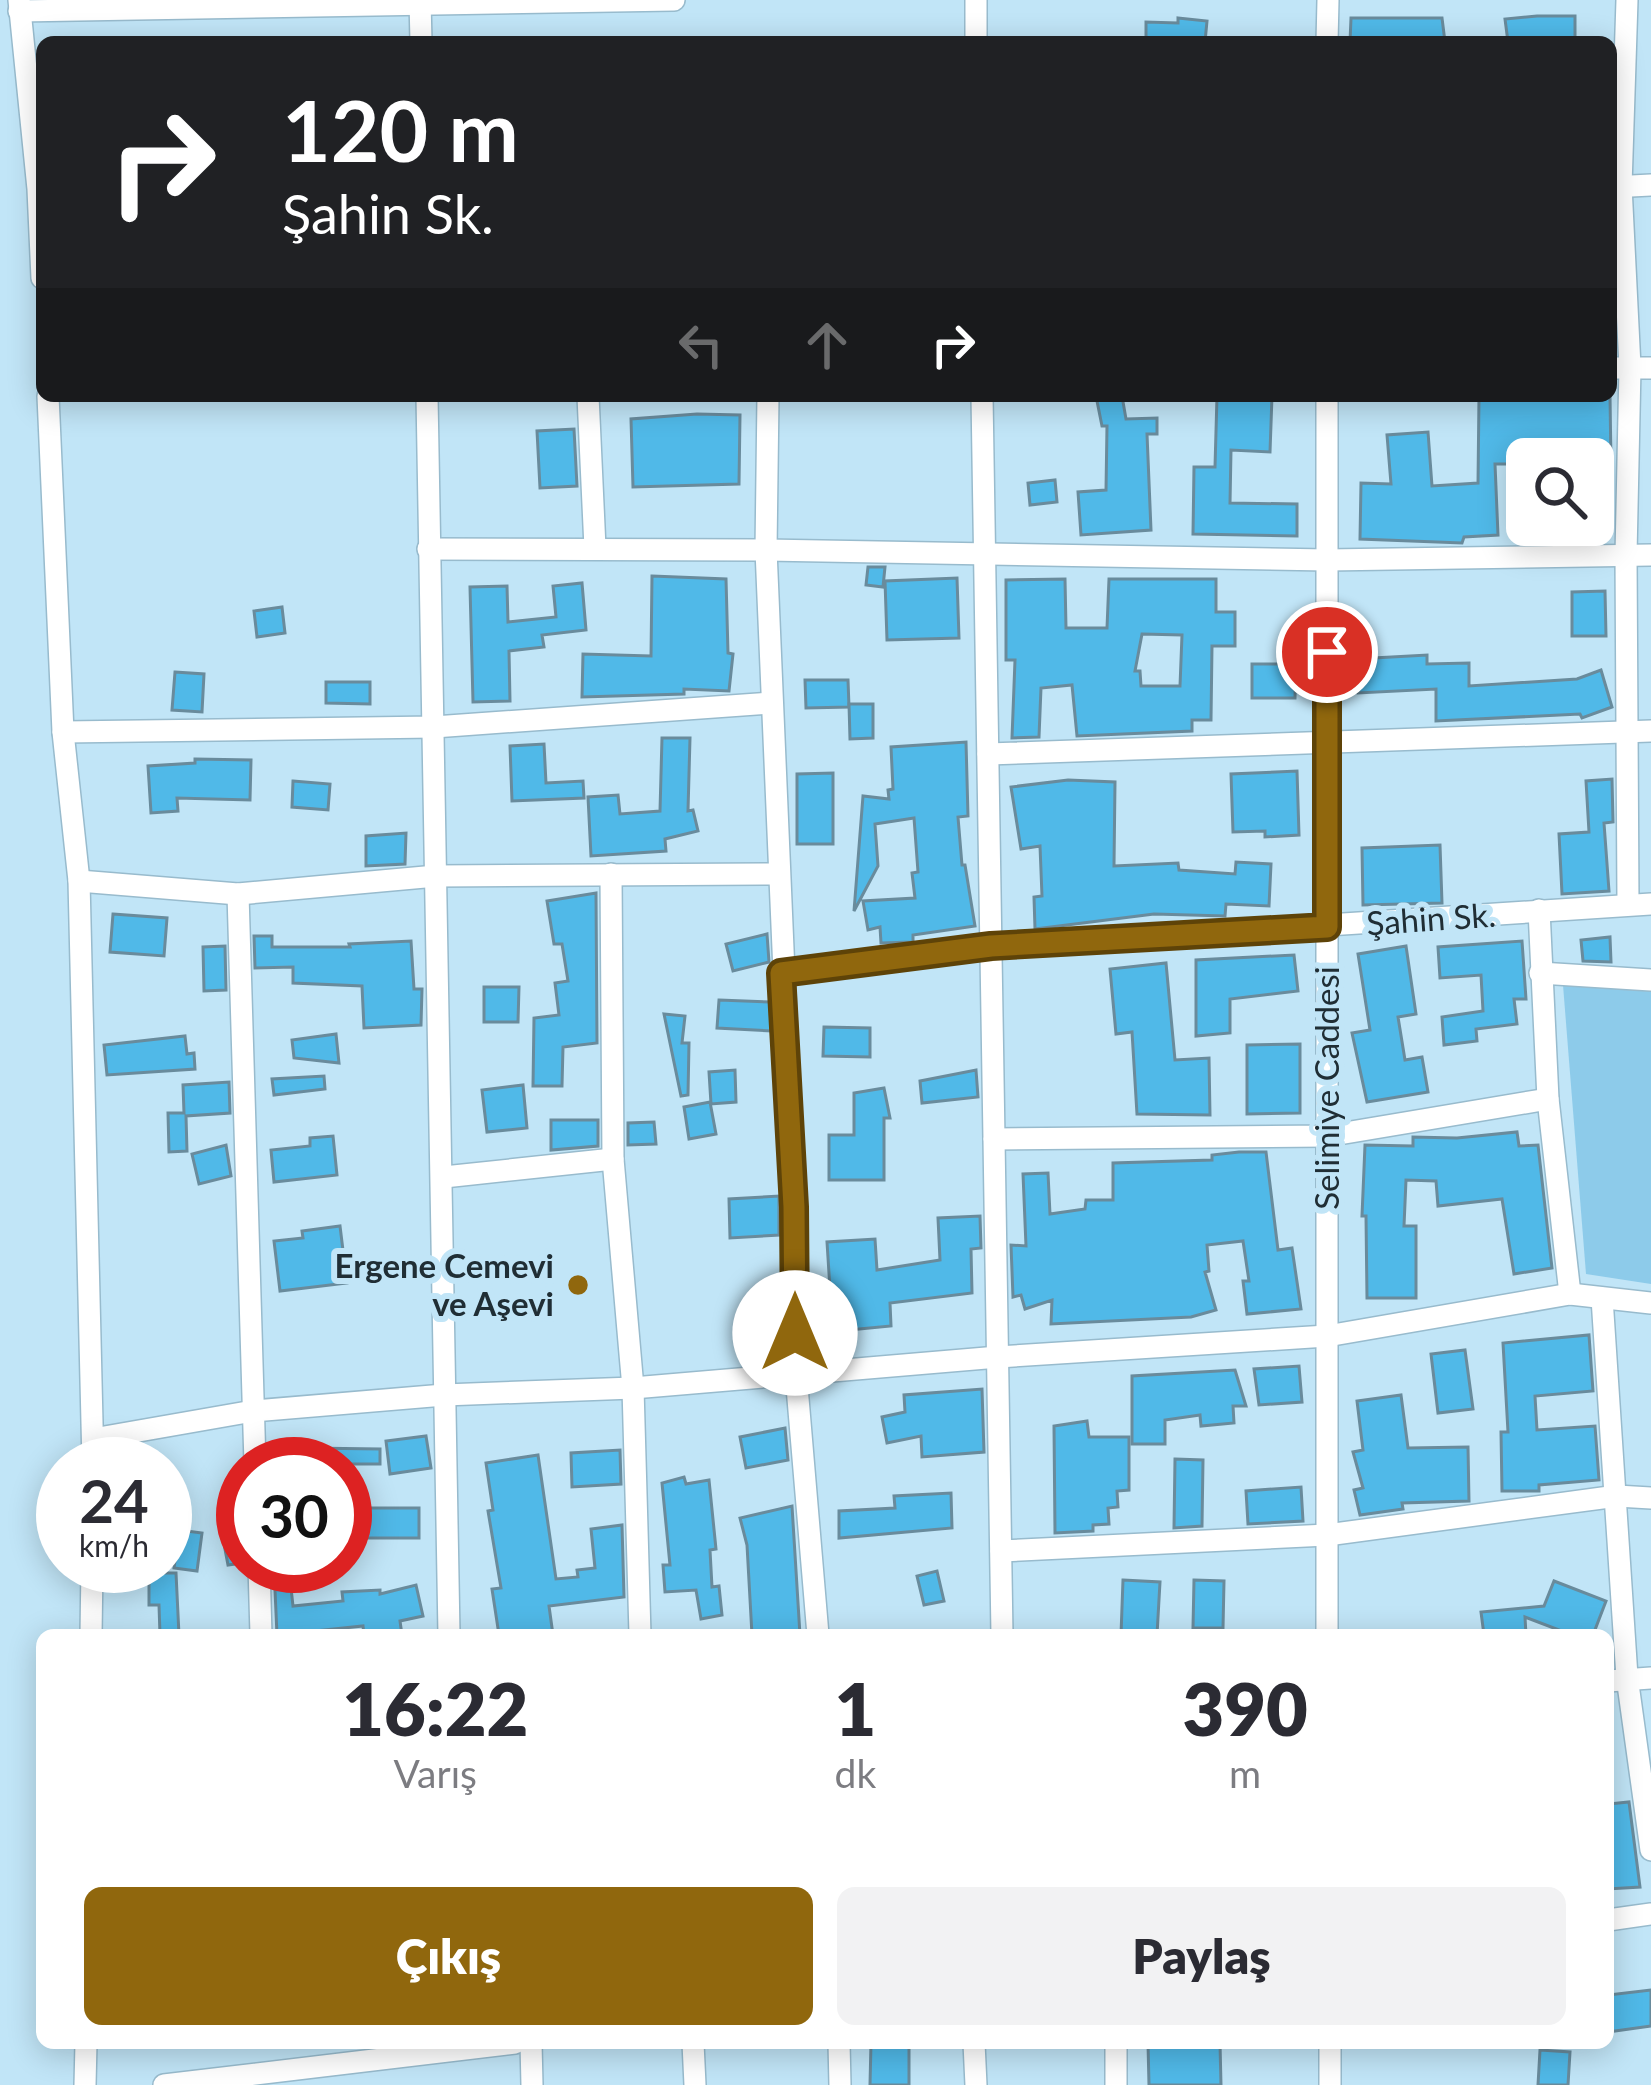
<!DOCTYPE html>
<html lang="tr">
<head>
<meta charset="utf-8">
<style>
  body { margin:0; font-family:Lato,sans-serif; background:#f2f2f3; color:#2b2b33; height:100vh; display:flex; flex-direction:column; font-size:45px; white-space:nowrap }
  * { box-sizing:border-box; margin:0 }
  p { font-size:39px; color:#7c7c81 }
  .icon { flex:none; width:66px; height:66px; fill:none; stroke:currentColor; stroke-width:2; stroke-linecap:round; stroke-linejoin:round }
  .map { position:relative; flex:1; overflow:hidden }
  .details { position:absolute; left:36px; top:1629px; width:1578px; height:420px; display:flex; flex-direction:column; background:#fff; border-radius:18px; box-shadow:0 6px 30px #0003 }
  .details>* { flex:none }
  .top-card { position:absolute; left:36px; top:36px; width:1581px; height:366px; border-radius:18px; box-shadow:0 6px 30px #0003; background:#202124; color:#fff; overflow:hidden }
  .controls { position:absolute; left:1506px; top:438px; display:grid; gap:24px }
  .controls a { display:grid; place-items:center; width:108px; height:108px; border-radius:18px; background:#fff; box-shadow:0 6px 30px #0003; font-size:60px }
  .speed { position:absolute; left:36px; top:1437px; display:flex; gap:24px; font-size:60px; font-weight:700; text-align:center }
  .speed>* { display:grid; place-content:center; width:156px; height:156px; border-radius:50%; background:#fff; box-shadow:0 6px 30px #0003; line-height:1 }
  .speed small { font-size:30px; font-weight:400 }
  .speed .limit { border:18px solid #d22; background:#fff; color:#111 }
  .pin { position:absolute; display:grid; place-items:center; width:102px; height:102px; color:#fff; margin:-51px; border:6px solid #fff; border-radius:50%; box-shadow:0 3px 12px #0007 }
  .me { position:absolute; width:132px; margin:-66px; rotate:0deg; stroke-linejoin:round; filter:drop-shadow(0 0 9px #0008) }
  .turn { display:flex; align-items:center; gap:42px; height:252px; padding:0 48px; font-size:54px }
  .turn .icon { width:156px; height:156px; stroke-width:2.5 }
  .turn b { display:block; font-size:84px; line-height:102px }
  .lanes { display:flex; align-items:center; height:114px; padding:0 48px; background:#0003; justify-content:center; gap:60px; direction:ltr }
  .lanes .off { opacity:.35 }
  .eta { display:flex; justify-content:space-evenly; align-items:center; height:204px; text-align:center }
  .eta b { font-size:72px; font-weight:800; line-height:84px }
  .action { display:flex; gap:24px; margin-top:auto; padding:24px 48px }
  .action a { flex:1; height:138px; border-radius:18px; background:#90670d; color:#fff; font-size:48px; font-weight:800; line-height:138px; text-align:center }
  .action a+a { background:#f2f2f3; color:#2b2b33 }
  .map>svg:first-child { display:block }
  .green { fill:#8dcbea }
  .building { fill:#50b9e8; stroke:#698b9c; stroke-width:3; fill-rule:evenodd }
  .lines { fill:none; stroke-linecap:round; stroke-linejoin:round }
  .minor-casing { stroke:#98bbcd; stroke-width:24 }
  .minor { stroke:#fff; stroke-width:21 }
  .route-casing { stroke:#5e4308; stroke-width:30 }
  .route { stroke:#90670d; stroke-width:21 }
  .poi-dot { fill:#90670d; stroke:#c1e5f7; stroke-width:4.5 }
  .labels { text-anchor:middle; stroke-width:12; stroke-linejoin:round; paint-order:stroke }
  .street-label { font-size:33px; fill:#202e35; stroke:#c1e5f7 }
  .poi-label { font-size:33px; font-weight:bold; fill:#202e35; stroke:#c1e5f7; text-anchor:end }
</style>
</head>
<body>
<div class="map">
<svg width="1651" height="2085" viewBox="0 0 1651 2085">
  <rect width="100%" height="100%" fill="#c1e5f7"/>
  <polygon class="green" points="1563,985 1651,991 1651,1284 1586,1274"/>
  <g class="building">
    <polygon points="1537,16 1575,16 1575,42 1508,42 1505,19"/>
    <polygon points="1178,18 1207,21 1205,42 1146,42 1146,22 1178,23"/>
    <polygon points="1351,18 1442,18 1445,42 1350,42"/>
    <polygon points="1096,396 1122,396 1126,419 1157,418 1157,434 1147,434 1151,530 1081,535 1078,492 1106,490 1107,426 1102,426"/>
    <polygon points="1217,396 1272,396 1270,452 1231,450 1230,503 1297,504 1297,536 1193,534 1194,467 1215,467"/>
    <polygon points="1479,396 1610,396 1611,464 1593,464 1593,459 1527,459 1527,464 1495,464 1498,535 1464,537 1462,543 1360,539 1361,483 1391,484 1387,435 1428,432 1432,486 1478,483"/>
    <polygon points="697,414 740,415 739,484 633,487 631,419"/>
    <polygon points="574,429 577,486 540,488 537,431"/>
    <polygon points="1055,480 1057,502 1030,505 1028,483"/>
    <polygon points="868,567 885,567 883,587 866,585"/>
    <polygon points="652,576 726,579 728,653 733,654 729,691 684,689 684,694 582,697 583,654 651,656"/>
    <polygon points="957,578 959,638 887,640 885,581"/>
    <path d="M1065 579 1066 628H1107L1109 579H1216V612H1235V646H1212L1211 720H1192V731L1077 736 1072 685 1041 688 1039 737 1012 738 1015 660H1006V580ZM1142 634 1182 635 1180 686H1141L1140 671H1135Z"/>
    <polygon points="582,583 586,630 542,635 544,647 509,651 510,701 473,702 470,587 507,586 508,622 556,617 553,586"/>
    <polygon points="1605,591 1606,636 1572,636 1572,592"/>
    <polygon points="282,607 285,633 257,637 254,611"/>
    <polygon points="1427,655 1427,664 1469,663 1469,686 1577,679 1601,670 1612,707 1582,718 1580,714 1436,721 1436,689 1358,693 1356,659"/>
    <polygon points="1280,656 1296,656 1295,698 1252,698 1252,664 1280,664"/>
    <polygon points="175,672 204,674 202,712 172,710"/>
    <polygon points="805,680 848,680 849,707 806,708"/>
    <polygon points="326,682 370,682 370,704 326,703"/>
    <polygon points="849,704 873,704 873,738 850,739"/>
    <polygon points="662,738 690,738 688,811 693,810 698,831 665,839 666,851 591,856 588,797 618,795 620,814 660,811"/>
    <polygon points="966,742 968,816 958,817 962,865 965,865 975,926 913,935 913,942 881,943 880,927 868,930 863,901 915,898 912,873 918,872 914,818 875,824 878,866 854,911 863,796 889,799 888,790 893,789 891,747"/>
    <polygon points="544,744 546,783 583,781 584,798 512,801 510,746"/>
    <polygon points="195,759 251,760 250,800 177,798 178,811 151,813 148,766 195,763"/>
    <polygon points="1297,771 1299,835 1265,837 1265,831 1233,832 1231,774"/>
    <polygon points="833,773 833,844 797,844 797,774"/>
    <polygon points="1612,779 1613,822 1604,823 1609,891 1562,894 1559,834 1589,832 1586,781"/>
    <polygon points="1068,780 1115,782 1114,866 1178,863 1179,870 1235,874 1236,862 1271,864 1269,906 1226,904 1225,916 1154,914 1035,929 1034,897 1042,896 1040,846 1021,849 1011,787"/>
    <polygon points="293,781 330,784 328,810 292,807"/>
    <polygon points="406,833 405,864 366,866 366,836"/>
    <polygon points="1440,845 1442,903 1363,905 1362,848"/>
    <polygon points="596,893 597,1043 563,1047 562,1086 533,1086 534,1018 559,1015 555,983 568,981 562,944 554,944 547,901"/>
    <polygon points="113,914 167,918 164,956 110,952"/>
    <polygon points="767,934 769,962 733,971 726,944"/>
    <polygon points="254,936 272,936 272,947 350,947 349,944 411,941 414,989 422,989 421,1025 364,1028 362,986 293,983 293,967 255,968"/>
    <polygon points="1610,937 1611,962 1583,961 1581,940"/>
    <polygon points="1522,941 1526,999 1514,999 1517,1024 1476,1029 1477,1041 1444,1045 1442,1017 1483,1011 1481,975 1440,978 1438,947"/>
    <polygon points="225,946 226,990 204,991 203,947"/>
    <polygon points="1406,946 1416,1014 1398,1017 1405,1060 1422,1057 1428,1092 1367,1102 1352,1033 1370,1030 1358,954"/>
    <polygon points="1294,955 1298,991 1230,999 1230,1033 1196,1036 1196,960"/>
    <polygon points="1166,963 1175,1060 1209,1058 1210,1115 1137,1114 1132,1032 1116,1034 1110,969"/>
    <polygon points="484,987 519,987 518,1022 484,1022"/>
    <polygon points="719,1000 770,1002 771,1031 717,1028"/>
    <polygon points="664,1014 685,1016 682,1043 689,1043 688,1095 681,1096"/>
    <polygon points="824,1027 870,1028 870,1057 823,1056"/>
    <polygon points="336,1034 339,1063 294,1058 292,1040"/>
    <polygon points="185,1036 187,1054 194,1053 195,1069 107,1075 104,1045"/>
    <polygon points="1300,1044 1300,1113 1247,1114 1247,1045"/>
    <polygon points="735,1070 736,1102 711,1104 709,1072"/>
    <polygon points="976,1070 978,1097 922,1103 920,1081"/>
    <polygon points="324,1076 325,1089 274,1095 272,1079"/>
    <polygon points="229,1082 230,1113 186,1116 187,1151 169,1152 168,1113 184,1113 183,1085"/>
    <polygon points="523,1085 527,1128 487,1132 482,1090"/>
    <polygon points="884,1088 890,1118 884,1118 884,1180 829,1180 829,1135 854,1135 854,1093"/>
    <polygon points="710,1102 716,1134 689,1139 684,1107"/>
    <polygon points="551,1120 598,1120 598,1146 551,1150"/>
    <polygon points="654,1122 656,1144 628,1145 628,1123"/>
    <polygon points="1517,1132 1519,1146 1538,1145 1552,1268 1514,1274 1502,1199 1438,1206 1436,1181 1406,1180 1404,1226 1416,1226 1416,1298 1367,1298 1366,1216 1362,1216 1365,1145 1413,1146 1413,1137 1457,1138"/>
    <polygon points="333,1136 337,1175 274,1182 271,1150 310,1146 310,1138"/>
    <polygon points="226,1145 231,1176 199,1184 192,1154"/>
    <polygon points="1239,1152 1266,1152 1278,1250 1292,1248 1301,1309 1247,1314 1243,1281 1249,1281 1243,1241 1207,1245 1209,1271 1205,1272 1216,1310 1191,1317 1051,1324 1052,1300 1025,1309 1021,1295 1013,1297 1011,1245 1026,1246 1023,1174 1048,1173 1050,1214 1085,1209 1086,1200 1113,1200 1113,1163 1212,1160 1212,1155"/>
    <polygon points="779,1196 779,1235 730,1238 729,1199"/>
    <polygon points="980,1216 981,1248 971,1249 972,1293 890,1303 891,1326 838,1331 836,1289 830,1289 827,1242 875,1239 877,1270 940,1260 938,1218"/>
    <polygon points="340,1226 347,1283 280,1291 274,1241 303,1238 302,1231"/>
    <polygon points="1589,1335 1593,1391 1535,1396 1537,1430 1595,1426 1599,1480 1539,1485 1539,1491 1502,1491 1501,1432 1508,1432 1503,1343"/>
    <polygon points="1465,1350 1473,1409 1438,1413 1431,1354"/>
    <polygon points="1299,1366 1302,1402 1259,1405 1254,1369"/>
    <polygon points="1235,1370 1246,1406 1233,1406 1234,1423 1201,1426 1200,1415 1165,1420 1165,1444 1132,1444 1132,1376"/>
    <polygon points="982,1389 984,1452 922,1457 921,1436 887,1443 882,1417 905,1412 904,1395"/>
    <polygon points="1401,1395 1408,1448 1468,1447 1469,1501 1402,1503 1403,1509 1360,1515 1354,1490 1363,1488 1353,1452 1363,1450 1357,1401"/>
    <polygon points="1087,1421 1089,1437 1129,1437 1129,1490 1117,1491 1118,1507 1108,1508 1109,1524 1093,1525 1093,1531 1055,1533 1054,1426"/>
    <polygon points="785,1428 788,1460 746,1468 740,1437"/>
    <polygon points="426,1436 431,1468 390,1474 386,1441"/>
    <polygon points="307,1448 380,1449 380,1464 270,1464 270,1454"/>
    <polygon points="620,1450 621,1484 572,1487 571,1453"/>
    <polygon points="538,1455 556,1579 578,1577 577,1570 595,1568 591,1529 622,1525 624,1597 549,1606 553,1635 499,1635 492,1589 501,1588 488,1511 493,1510 486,1463"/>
    <polygon points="1175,1459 1203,1460 1202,1526 1174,1528"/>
    <polygon points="684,1477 686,1484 709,1480 716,1549 710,1550 712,1587 719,1586 722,1615 701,1619 696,1590 665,1592 663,1565 670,1565 662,1483"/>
    <polygon points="1301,1487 1303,1521 1248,1524 1246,1491"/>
    <polygon points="951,1493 952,1528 839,1538 839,1511 895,1508 894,1496"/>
    <polygon points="792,1506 800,1635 752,1635 747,1545 740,1518"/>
    <rect x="345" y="1508" width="74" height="30"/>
    <polygon points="243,1524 243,1563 228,1565 221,1528"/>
    <polygon points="179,1530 202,1533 197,1571 174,1568"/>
    <polygon points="937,1571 944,1601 924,1605 917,1576"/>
    <polygon points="149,1573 176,1573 179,1635 160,1635 159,1605 149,1605"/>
    <polygon points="1123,1580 1160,1582 1157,1635 1121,1635"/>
    <polygon points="1194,1580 1224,1581 1223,1628 1193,1628"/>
    <polygon points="1554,1581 1606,1601 1593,1635 1572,1635 1525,1617 1526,1635 1484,1635 1481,1612 1544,1606"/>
    <polygon points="416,1585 423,1616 400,1621 402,1635 364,1635 363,1626 277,1635 275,1590 291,1588 293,1606 343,1601 342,1592 380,1590 380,1594"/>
    <polygon points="1629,1802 1640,1887 1608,1889 1608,1804"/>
    <polygon points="1651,1990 1651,2026 1608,2032 1608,1995"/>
    <polygon points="871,2043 909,2043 909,2085 870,2085"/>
    <polygon points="1148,2043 1220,2043 1221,2085 1149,2085"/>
    <polygon points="1540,2050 1570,2052 1568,2085 1538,2085"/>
  </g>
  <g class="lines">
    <defs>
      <g id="minor">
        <polyline points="19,0 38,189 42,278"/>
        <polyline points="420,0 421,42"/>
        <polyline points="976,0 976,42"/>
        <polyline points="1627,0 1621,186 1630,367 1626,555 1628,903"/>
        <polyline points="19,11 674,0"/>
        <polyline points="1327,42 1328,0"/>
        <polyline points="1612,187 1651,185"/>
        <polyline points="1611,368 1651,368"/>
        <polyline points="48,396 63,732 79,881 93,1464"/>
        <polyline points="427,396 449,1635"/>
        <polyline points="588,396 595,548"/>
        <polyline points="768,396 766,550 794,1207 796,1375 818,1635"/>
        <polyline points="982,396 1002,1635"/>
        <polyline points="1327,396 1327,1635"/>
        <polyline points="428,549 766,550 1327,560 1651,555"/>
        <polyline points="63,732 434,727 771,703"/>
        <polyline points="988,754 1651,731"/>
        <polyline points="611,874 613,1159 633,1388 640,1635"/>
        <polyline points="79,881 238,894 436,876 778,874"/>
        <polyline points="238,894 255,1464"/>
        <polyline points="1539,910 1548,1099 1570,1294"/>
        <polyline points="781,973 991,947 1651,904"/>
        <polyline points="1540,973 1651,980"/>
        <polyline points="994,1139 1327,1136 1548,1099"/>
        <polyline points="444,1177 613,1159"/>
        <polyline points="1602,1298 1627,1677 1651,1850"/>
        <polyline points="93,1439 253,1411 444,1395 633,1388 998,1357 1327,1336 1570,1294 1651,1303"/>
        <polyline points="1001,1551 1327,1535 1617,1496 1651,1498"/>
        <polyline points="259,1566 261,1635"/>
        <polyline points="91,1635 92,1566"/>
        <polyline points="1608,1681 1651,1678"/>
        <polyline points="1608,1920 1651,1914"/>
        <polyline points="531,2043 532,2085"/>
        <polyline points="693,2043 695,2085"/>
        <polyline points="839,2043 840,2085"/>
        <polyline points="974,2043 976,2085"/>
        <polyline points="1116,2043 1116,2085"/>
        <polyline points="1330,2043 1330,2085"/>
        <polyline points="85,2085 86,2043"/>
        <polyline points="164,2085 515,2043"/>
      </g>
    </defs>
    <use href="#minor" class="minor-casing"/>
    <use href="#minor" class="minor"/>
  </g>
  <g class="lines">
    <defs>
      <polyline id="route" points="795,1333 794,1207 781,973 991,946 1327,927 1327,652"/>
    </defs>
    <use href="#route" class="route-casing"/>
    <use href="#route" class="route"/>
  </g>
  <circle class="poi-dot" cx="578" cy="1285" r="12"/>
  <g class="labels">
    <g class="street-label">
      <text transform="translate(1431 919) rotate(-4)" y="12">Şahin Sk.</text>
      <text transform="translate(1327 1088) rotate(-90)" y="12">Selimiye Caddesi</text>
    </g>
    <g class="poi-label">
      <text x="554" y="1278">Ergene Cemevi<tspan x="554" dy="38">ve Aşevi</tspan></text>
    </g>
  </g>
</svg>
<div class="controls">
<a><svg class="icon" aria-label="search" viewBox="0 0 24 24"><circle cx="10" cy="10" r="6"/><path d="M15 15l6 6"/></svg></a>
</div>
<div class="speed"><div>24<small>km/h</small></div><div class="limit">30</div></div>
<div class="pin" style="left:1327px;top:652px;background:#d93025"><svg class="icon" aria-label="arrive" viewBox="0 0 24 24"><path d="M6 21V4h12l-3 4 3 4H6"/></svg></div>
<svg class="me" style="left:795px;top:1333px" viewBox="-20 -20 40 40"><circle r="19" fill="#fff"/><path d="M0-13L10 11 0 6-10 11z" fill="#90670d"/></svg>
<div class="top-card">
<div class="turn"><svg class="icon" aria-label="right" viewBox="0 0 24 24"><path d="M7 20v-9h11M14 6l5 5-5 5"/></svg><div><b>120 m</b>Şahin Sk.</div></div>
<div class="lanes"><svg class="icon off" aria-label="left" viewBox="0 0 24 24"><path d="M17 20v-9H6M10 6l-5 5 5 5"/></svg><svg class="icon off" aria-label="ahead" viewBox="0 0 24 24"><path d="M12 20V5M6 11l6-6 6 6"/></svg><svg class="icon" aria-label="right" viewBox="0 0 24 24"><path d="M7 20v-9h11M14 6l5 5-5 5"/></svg></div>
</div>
<section class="details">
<div class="eta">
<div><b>16:22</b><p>Varış</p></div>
<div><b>1</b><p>dk</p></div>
<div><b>390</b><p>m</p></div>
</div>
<div class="action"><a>Çıkış</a><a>Paylaş</a></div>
</section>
</div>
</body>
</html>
